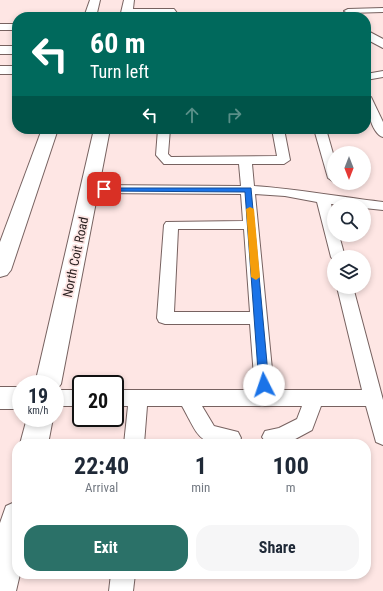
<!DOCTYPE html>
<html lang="en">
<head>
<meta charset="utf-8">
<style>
  body { margin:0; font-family:"Roboto Condensed",sans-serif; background:#f6f6f7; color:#1f2937; height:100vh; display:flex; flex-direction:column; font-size:15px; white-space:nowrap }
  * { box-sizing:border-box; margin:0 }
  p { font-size:13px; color:#747a83 }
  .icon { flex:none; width:22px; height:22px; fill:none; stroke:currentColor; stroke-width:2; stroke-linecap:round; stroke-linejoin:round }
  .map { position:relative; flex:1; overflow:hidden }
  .drawer { position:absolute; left:12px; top:439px; width:359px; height:140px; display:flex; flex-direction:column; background:#fff; border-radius:16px; box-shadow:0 2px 6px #0003 }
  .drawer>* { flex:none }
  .hud { position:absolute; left:12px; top:12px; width:359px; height:122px; border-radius:16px; box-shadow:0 2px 6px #0003; background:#00695c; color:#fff; overflow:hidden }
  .needle { width:26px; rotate:180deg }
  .controls { position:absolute; left:327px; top:146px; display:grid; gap:8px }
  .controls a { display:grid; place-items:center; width:44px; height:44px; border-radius:50%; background:#fff; box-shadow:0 2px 6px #0003; font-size:20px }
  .speed { position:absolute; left:12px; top:375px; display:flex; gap:8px; font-size:20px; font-weight:700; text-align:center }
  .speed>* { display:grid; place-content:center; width:52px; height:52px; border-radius:50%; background:#fff; box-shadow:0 2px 6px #0003; line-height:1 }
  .speed small { font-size:10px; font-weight:400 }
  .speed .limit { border:2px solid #111; border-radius:6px; background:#fff; color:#111 }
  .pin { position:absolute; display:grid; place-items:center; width:34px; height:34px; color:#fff; margin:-17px; border-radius:8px; box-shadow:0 2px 6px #0006 }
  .me { position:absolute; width:44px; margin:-22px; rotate:356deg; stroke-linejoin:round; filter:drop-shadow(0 0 3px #0008) }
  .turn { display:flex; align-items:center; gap:14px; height:84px; padding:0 12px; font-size:18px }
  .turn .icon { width:52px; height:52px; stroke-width:2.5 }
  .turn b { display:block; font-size:28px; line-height:34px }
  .lanes { display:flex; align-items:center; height:38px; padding:0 12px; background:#0003; justify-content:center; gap:20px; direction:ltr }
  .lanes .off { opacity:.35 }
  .eta { display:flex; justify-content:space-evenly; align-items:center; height:68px; text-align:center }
  .eta b { font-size:24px; font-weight:700; line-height:28px }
  .button { display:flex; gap:8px; margin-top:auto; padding:8px 12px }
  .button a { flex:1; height:46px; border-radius:16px; background:#2b7168; color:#fff; font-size:16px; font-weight:700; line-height:46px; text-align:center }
  .button a+a { background:#f6f6f7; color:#1f2937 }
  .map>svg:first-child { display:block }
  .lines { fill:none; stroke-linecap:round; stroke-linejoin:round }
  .lane-casing { stroke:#776260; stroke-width:2 }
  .secondary-casing { stroke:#776260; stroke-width:2 }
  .lane { fill:#fff; fill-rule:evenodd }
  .secondary { fill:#fff; fill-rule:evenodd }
  .route { fill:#1a73e8; stroke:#114b97 }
  .slow { fill:#f59e0b }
  .labels { text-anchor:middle; stroke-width:3.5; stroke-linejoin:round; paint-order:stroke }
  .street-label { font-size:13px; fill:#2b2222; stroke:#fee6e4 }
</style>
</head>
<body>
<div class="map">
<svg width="383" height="591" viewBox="0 0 383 591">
  <rect width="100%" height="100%" fill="#fee6e4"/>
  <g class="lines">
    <defs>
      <g id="lane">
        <polygon points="383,8 383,12 348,13 344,11 348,9"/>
        <polygon points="124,9 174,9 180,17 172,17 169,13 124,13"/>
        <rect x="0" y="24" width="17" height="6"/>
        <polygon points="383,71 383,77 366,80 366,74"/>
        <path d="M366 94 371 97 383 122V137C371 134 366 105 366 94Z"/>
        <path d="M158 129H170L168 154 171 157 277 156 272 129H284L290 160 284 164H252L254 186C297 189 340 197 383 202V210L364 208V205L331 204 334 215V235H339L345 257H334V261L331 257 317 202 285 196 255 194 274 390H362L337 287H353L383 400V445L376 442 366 406H321L312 430 286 444H267L262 437 265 431 279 428 297 419 302 406H202L214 426 238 432 241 438 238 444C197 444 201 440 182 406H147L144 444H124L128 406H115V390H255L250 324H165L159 322 157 318 164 225 166 222 243 221 241 194 90 193 83 189 90 185 241 186 239 164H164L156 155ZM178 229H244L250 312H174Z"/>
        <polygon points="314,129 326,129 334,157 334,182 328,178"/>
        <rect x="55" y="390" width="26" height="16"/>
        <polygon points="111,574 135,574 133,591 109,591"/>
      </g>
      <g id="secondary">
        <polygon points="90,0 100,0 96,17 84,17"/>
        <polygon points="124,0 134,0 132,17 120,17"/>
        <polygon points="366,30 383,39 383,48 366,39"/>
        <rect x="0" y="46" width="17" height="8"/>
        <rect x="0" y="66" width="17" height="8"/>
        <polygon points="42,129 58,129 11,270 7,275 0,277 0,242"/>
        <polygon points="94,129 110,129 61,384 55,392 55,384 35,384"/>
        <rect x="0" y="387" width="21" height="22"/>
        <polygon points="27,418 53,418 48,444 20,444"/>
        <polygon points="17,501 17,574 20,574 16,591 0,591 0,523 6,506"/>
      </g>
    </defs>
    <use href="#lane" class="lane-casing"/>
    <use href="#secondary" class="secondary-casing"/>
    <use href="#lane" class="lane"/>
    <use href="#secondary" class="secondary"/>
  </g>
  <polygon class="route" points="102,188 251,188 269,385 268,388 264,389 259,385 245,192 104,191 102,191"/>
  <polygon class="slow" points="250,207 254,209 260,277 256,280 251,277 246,209"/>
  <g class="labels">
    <g class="street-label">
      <text transform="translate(75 257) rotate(-78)" y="5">North Coit Road</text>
    </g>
  </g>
</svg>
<div class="controls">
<a><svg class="needle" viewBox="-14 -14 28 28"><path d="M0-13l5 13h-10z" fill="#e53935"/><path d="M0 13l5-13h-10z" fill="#747a83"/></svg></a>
<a><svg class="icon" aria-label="search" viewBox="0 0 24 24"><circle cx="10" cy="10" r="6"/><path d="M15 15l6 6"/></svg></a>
<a><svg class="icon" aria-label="layers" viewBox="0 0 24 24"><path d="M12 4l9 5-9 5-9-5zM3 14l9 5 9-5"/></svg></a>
</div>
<div class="speed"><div>19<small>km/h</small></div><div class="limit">20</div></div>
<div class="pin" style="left:104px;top:189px;background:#d93025"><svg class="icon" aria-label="arrive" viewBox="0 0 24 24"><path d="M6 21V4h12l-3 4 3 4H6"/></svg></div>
<svg class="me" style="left:264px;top:385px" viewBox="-20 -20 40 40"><circle r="19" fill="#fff"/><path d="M0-13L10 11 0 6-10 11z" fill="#1a73e8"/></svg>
<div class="hud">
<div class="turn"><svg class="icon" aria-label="left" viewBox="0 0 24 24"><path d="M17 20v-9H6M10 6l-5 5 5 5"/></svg><div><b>60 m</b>Turn left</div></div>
<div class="lanes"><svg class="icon" aria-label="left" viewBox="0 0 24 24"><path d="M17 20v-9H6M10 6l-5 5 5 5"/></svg><svg class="icon off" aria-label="ahead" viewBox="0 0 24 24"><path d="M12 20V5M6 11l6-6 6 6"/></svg><svg class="icon off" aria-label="right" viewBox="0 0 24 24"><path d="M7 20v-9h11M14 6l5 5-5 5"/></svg></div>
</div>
<section class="drawer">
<div class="eta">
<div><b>22:40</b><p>Arrival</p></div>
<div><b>1</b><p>min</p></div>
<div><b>100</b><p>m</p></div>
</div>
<div class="button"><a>Exit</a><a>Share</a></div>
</section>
</div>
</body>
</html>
